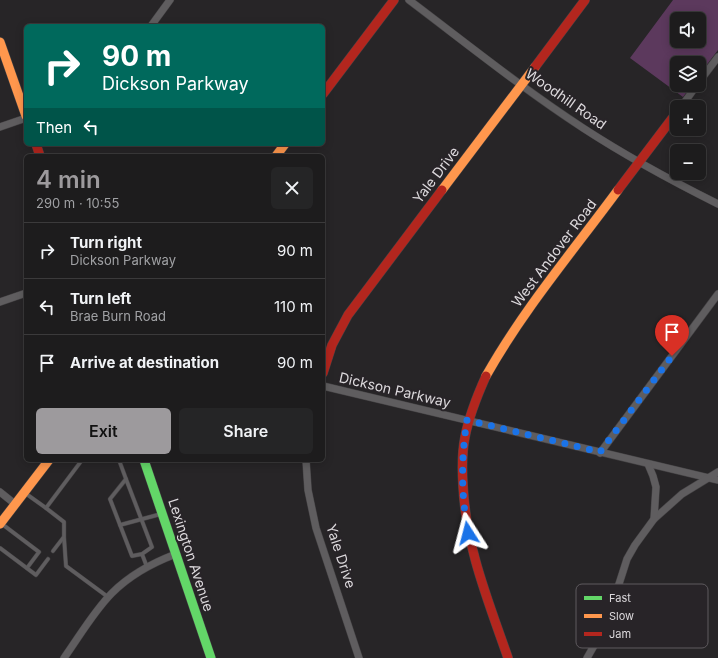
<!DOCTYPE html>
<html lang="en">
<head>
<meta charset="utf-8">
<style>
  body { margin:0; font-family:Inter,sans-serif; background:#252526; color:#f1f3f6; height:100vh; display:flex; flex-direction:column; font-size:15px; white-space:nowrap }
  * { box-sizing:border-box; margin:0 }
  p { font-size:13px; color:#a0a1a4 }
  .icon { flex:none; width:22px; height:22px; fill:none; stroke:currentColor; stroke-width:2; stroke-linecap:round; stroke-linejoin:round }
  .map { position:relative; flex:1; overflow:hidden }
  .drawer { position:absolute; left:24px; top:154px; width:301px; height:308px; display:flex; flex-direction:column; background:#1d1c1d; border-radius:6px; box-shadow:0 2px 10px #0003,0 0 0 1px #3b3a3b }
  .drawer>* { flex:none }
  .banner { position:absolute; left:24px; top:24px; width:301px; height:122px; border-radius:6px; box-shadow:0 2px 10px #0003,0 0 0 1px #3b3a3b; background:#00695c; color:#fff; overflow:hidden }
  .tools { position:absolute; left:670px; top:12px; display:grid; gap:8px }
  .tools a { display:grid; place-items:center; width:36px; height:36px; border-radius:6px; background:#1d1c1d; box-shadow:0 2px 10px #0003,0 0 0 1px #3b3a3b; font-size:20px }
  .pin { position:absolute; display:grid; place-items:center; width:34px; height:34px; color:#fff; margin:-41px -17px; border-radius:50% 50% 50% 0; rotate:-45deg; box-shadow:0 0 4px #0007 }
  .pin .icon { rotate:45deg }
  .me { position:absolute; width:44px; margin:-22px; rotate:351deg; stroke-linejoin:round; filter:drop-shadow(0 0 3px #0008) }
  .turn { display:flex; align-items:center; gap:14px; height:84px; padding:0 12px; font-size:18px }
  .turn .icon { width:52px; height:52px; stroke-width:2.5 }
  .turn b { display:block; font-size:28px; line-height:34px }
  .then { display:flex; align-items:center; height:38px; padding:0 12px; background:#0003; gap:8px; font-size:15px }
  .round { display:grid; place-items:center; flex:none; width:42px; height:42px; border-radius:6px; background:#252526 }
  .overview { display:flex; align-items:center; justify-content:space-between; height:68px; padding:0 12px }
  h1 { font-size:24px; font-weight:600; line-height:30px; color:#9d9a9d }
  .action { display:flex; gap:8px; margin-top:auto; padding:8px 12px }
  .action a { flex:1; height:46px; border-radius:6px; background:#9d9a9d; color:#111; font-size:16px; font-weight:600; line-height:46px; text-align:center }
  .action a+a { background:#252526; color:#f1f3f6 }
  ul { padding:0; list-style:none }
  li { display:flex; align-items:center; gap:12px; height:56px; padding:0 12px; border-top:1px solid #3b3a3b }
  li div { flex:1 }
  li b { display:block; font-size:15px }
  li em { font-style:normal }
  .map>svg:first-child { display:block }
  .green { fill:#5c395d; fill-rule:evenodd }
  .lines { fill:none; stroke-linecap:round; stroke-linejoin:round }
  .lane-casing { stroke:#454345; stroke-width:4.5 }
  .street-casing { stroke:#454345; stroke-width:8 }
  .fast-casing { stroke:#454345; stroke-width:10 }
  .slow-casing { stroke:#454345; stroke-width:10 }
  .jam-casing { stroke:#454345; stroke-width:10 }
  .lane { stroke:#5f5d5f; stroke-width:3.5 }
  .street { stroke:#5f5d5f; stroke-width:7 }
  .fast { stroke:#63d668; stroke-width:9 }
  .slow { stroke:#ff974d; stroke-width:9 }
  .jam { stroke:#b3261e; stroke-width:9 }
  .route { stroke:#1a73e8; stroke-width:7; stroke-dasharray:0 12.6 }
  .labels { text-anchor:middle; stroke-width:4; stroke-linejoin:round; paint-order:stroke }
  .street-label { font-size:14px; fill:#dcd9dc; stroke:#282428 }
  .key { fill:#282428; stroke:#5e5a5e; stroke-width:1 }
  .key-label { font-size:11px; fill:#dcd9dc }
</style>
</head>
<body>
<div class="map">
<svg width="718" height="658" viewBox="0 0 718 658">
  <rect width="100%" height="100%" fill="#272527"/>
  <path class="green" d="M673 0H718V50L699 75V63H677V85H692L683 97 630 58ZM677 19H699V41H677Z"/>
  <g class="lines">
    <defs>
      <g id="lane">
        <polyline points="119,460 126,479"/>
        <polyline points="25,493 46,508 82,460"/>
        <polyline points="46,508 64,522 64,537 66,566 108,597"/>
        <polyline points="2,524 39,552 27,568"/>
        <polyline points="120,525 161,514"/>
        <polyline points="0,548 36,575 48,559"/>
        <polyline points="53,551 63,538"/>
        <polyline points="142,554 152,547 126,479 110,499 132,556 142,554 147,567"/>
      </g>
      <g id="street">
        <path d="M409 0C466 43 523 89 583 128 626 156 672 181 718 204"/>
        <polyline points="151,26 170,0"/>
        <polyline points="699,82 718,57"/>
        <polyline points="681,107 697,85"/>
        <polyline points="0,127 26,118"/>
        <polyline points="0,302 26,293"/>
        <polyline points="323,386 718,480"/>
        <polyline points="600,453 718,294"/>
        <polyline points="306,460 308,490 316,528 359,658"/>
        <polyline points="0,492 15,504"/>
        <polyline points="654,519 682,494 718,472"/>
        <path d="M64 658C79 637 94 611 112 593 130 575 152 563 176 554"/>
        <polyline points="587,658 599,637 610,612 627,559 635,545 654,519 656,487 653,476 648,464"/>
      </g>
      <polyline id="fast" points="144,460 211,658"/>
      <g id="slow">
        <polyline points="0,42 26,116"/>
        <polyline points="276,156 285,144"/>
        <polyline points="442,190 535,67"/>
        <path d="M486 376C523 310 573 251 618 190"/>
        <polyline points="0,524 49,460"/>
      </g>
      <g id="jam">
        <polyline points="535,67 585,0"/>
        <polyline points="323,94 394,0"/>
        <polyline points="36,144 40,156"/>
        <polyline points="618,190 677,112"/>
        <polyline points="323,373 332,345 348,315 442,190"/>
        <path d="M486 376C477 396 469 416 465 437 462 452 462 469 463 485 466 548 488 600 508 658"/>
      </g>
    </defs>
    <use href="#lane" class="lane-casing"/>
    <use href="#street" class="street-casing"/>
    <use href="#fast" class="fast-casing"/>
    <use href="#slow" class="slow-casing"/>
    <use href="#jam" class="jam-casing"/>
    <use href="#lane" class="lane"/>
    <use href="#street" class="street"/>
    <use href="#fast" class="fast"/>
    <use href="#slow" class="slow"/>
    <use href="#jam" class="jam"/>
  </g>
  <g class="lines">
    <path class="route" d="M468 533C461 495 461 458 467 420L600 452 672 356"/>
  </g>
  <g class="labels">
    <g class="street-label">
      <text transform="translate(566 99) rotate(35)" y="5">Woodhill Road</text>
      <text transform="translate(436 175) rotate(-53)" y="5">Yale Drive</text>
      <text transform="translate(554 253) rotate(-53)" y="5">West Andover Road</text>
      <text transform="translate(395 390) rotate(13)" y="5">Dickson Parkway</text>
      <text transform="translate(191 555) rotate(72)" y="5">Lexington Avenue</text>
      <text transform="translate(341 556) rotate(72)" y="5">Yale Drive</text>
    </g>
  </g>
  <rect x="576" y="584" width="132" height="64" rx="6" class="key"/>
  <rect x="584" y="596" width="18" height="4" fill="#63d668"/>
  <rect x="584" y="614" width="18" height="4" fill="#ff974d"/>
  <rect x="584" y="632" width="18" height="4" fill="#b3261e"/>
  <g class="key-label">
    <text x="609" y="602">Fast</text>
    <text x="609" y="620">Slow</text>
    <text x="609" y="638">Jam</text>
  </g>
</svg>
<div class="tools">
<a><svg class="icon" aria-label="sound" viewBox="0 0 24 24"><path d="M4 9h4l5-4v14l-5-4H4zM17 9q2 3 0 6"/></svg></a>
<a><svg class="icon" aria-label="layers" viewBox="0 0 24 24"><path d="M12 4l9 5-9 5-9-5zM3 14l9 5 9-5"/></svg></a>
<a>+</a>
<a>−</a>
</div>
<div class="pin" style="left:672px;top:356px;background:#d93025"><svg class="icon" aria-label="arrive" viewBox="0 0 24 24"><path d="M6 21V4h12l-3 4 3 4H6"/></svg></div>
<svg class="me" style="left:468px;top:533px" viewBox="-20 -20 40 40"><path d="M0-17L14 15 0 8-14 15z" fill="#1a73e8" stroke="#fff" stroke-width="4"/></svg>
<div class="banner">
<div class="turn"><svg class="icon" aria-label="right" viewBox="0 0 24 24"><path d="M7 20v-9h11M14 6l5 5-5 5"/></svg><div><b>90 m</b>Dickson Parkway</div></div>
<div class="then">Then<svg class="icon" aria-label="left" viewBox="0 0 24 24"><path d="M17 20v-9H6M10 6l-5 5 5 5"/></svg></div>
</div>
<section class="drawer">
<div class="overview"><div><h1>4 min</h1><p>290 m · 10:55</p></div><a class="round"><svg class="icon" aria-label="close" viewBox="0 0 24 24"><path d="M6 6l12 12M18 6L6 18"/></svg></a></div>
<ul>
<li><svg class="icon" aria-label="right" viewBox="0 0 24 24"><path d="M7 20v-9h11M14 6l5 5-5 5"/></svg><div><b>Turn right</b><p>Dickson Parkway</p></div><em>90 m</em></li>
<li><svg class="icon" aria-label="left" viewBox="0 0 24 24"><path d="M17 20v-9H6M10 6l-5 5 5 5"/></svg><div><b>Turn left</b><p>Brae Burn Road</p></div><em>110 m</em></li>
<li><svg class="icon" aria-label="arrive" viewBox="0 0 24 24"><path d="M6 21V4h12l-3 4 3 4H6"/></svg><div><b>Arrive at destination</b></div><em>90 m</em></li>
</ul>
<div class="action"><a>Exit</a><a>Share</a></div>
</section>
</div>
</body>
</html>
